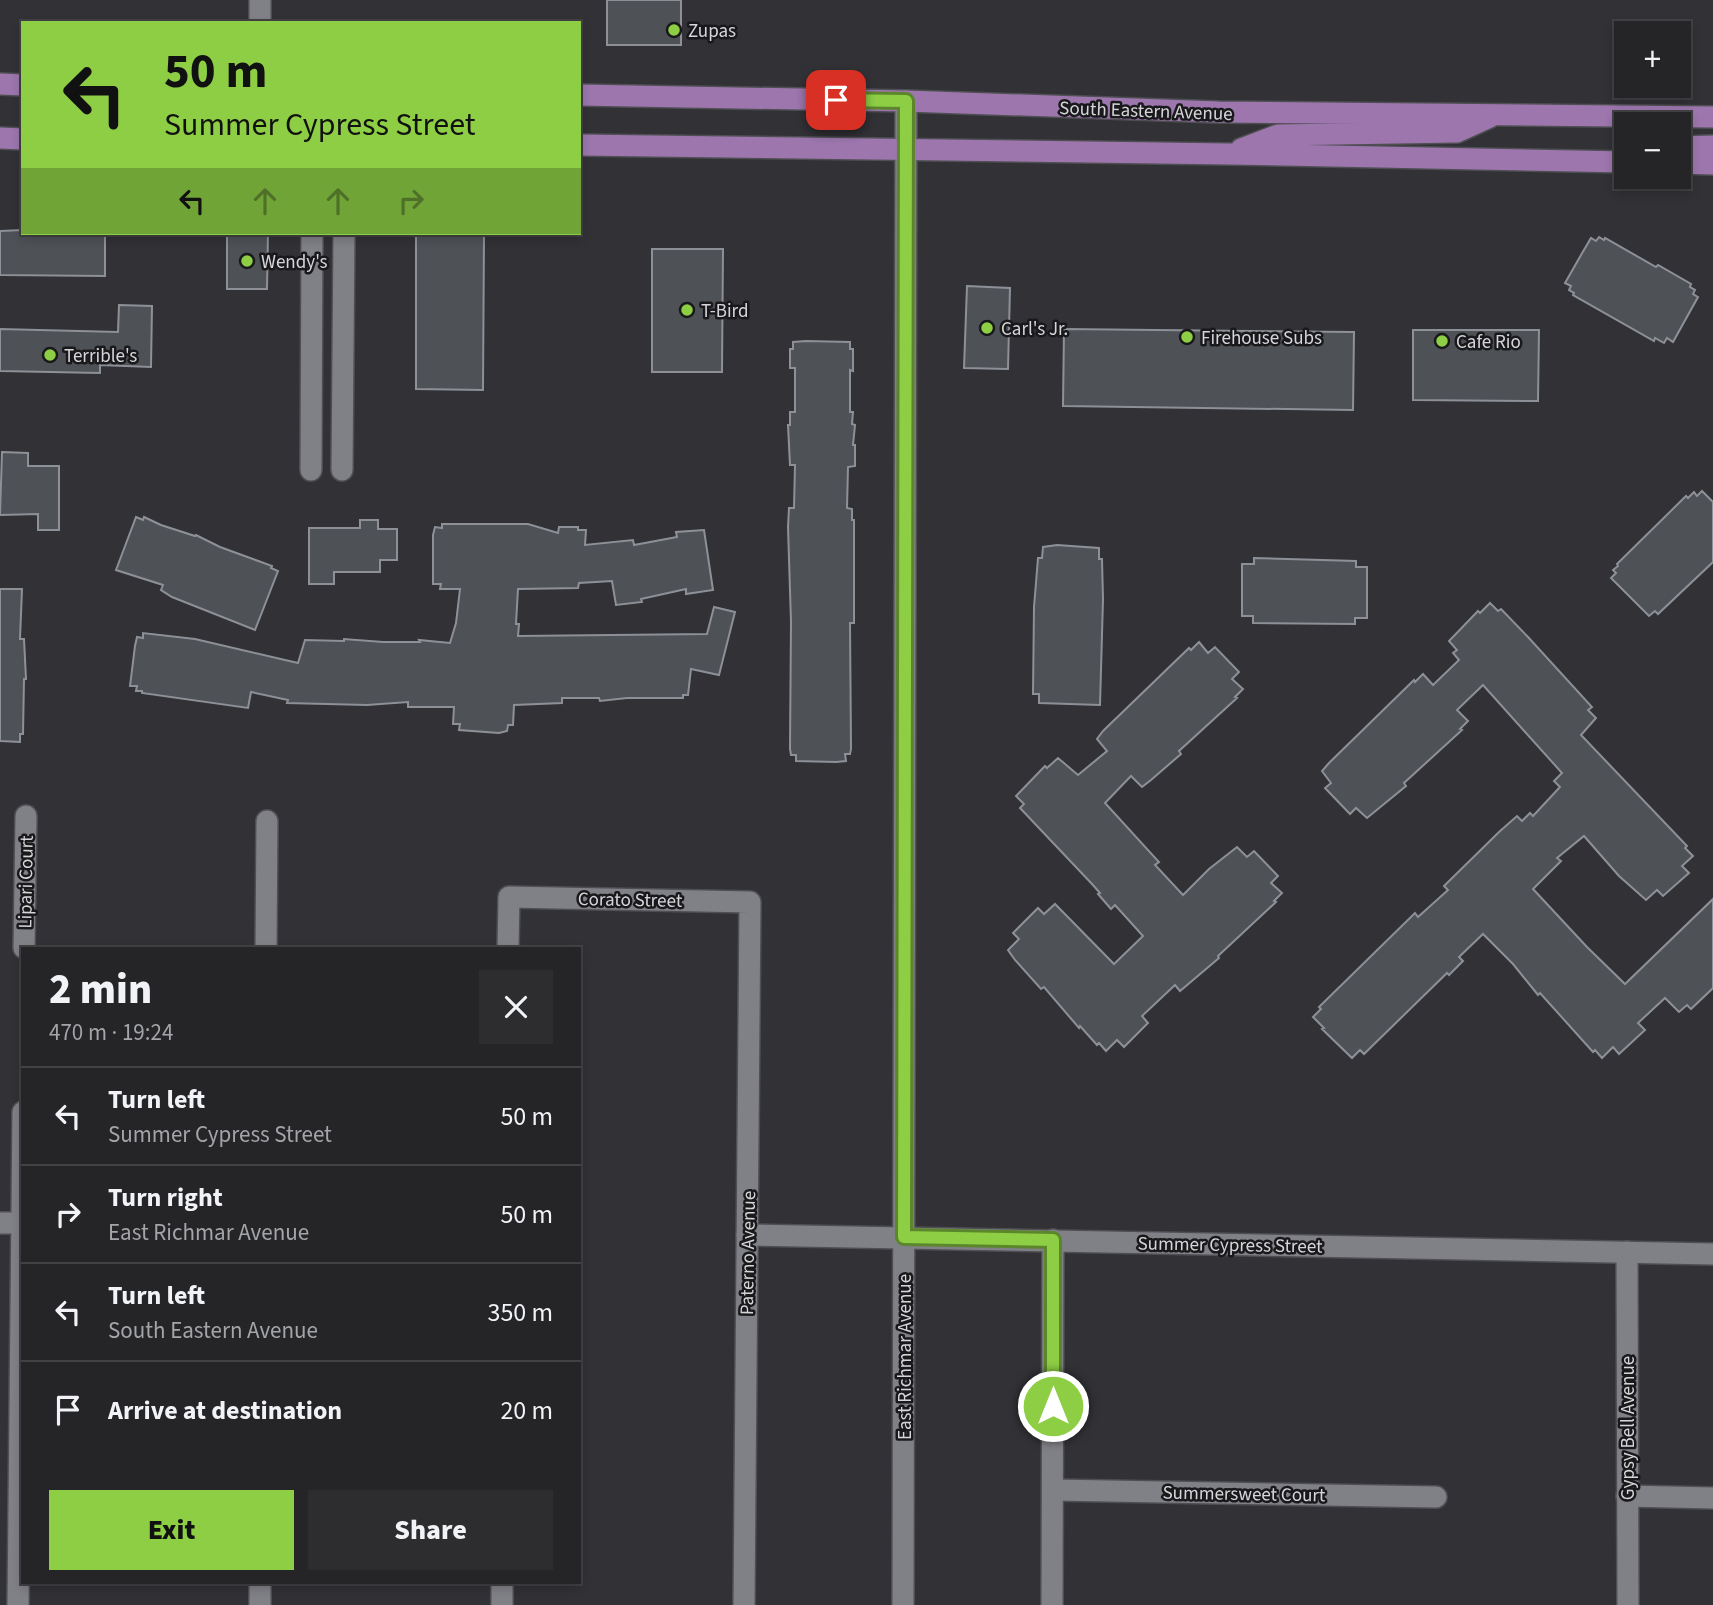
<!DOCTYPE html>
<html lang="en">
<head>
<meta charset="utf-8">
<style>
  body { margin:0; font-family:"Source Sans 3",sans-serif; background:#2d2d30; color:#f1f3f6; height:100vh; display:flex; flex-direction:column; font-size:26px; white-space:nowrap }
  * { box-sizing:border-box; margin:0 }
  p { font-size:23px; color:#a3a5a8 }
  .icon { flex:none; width:38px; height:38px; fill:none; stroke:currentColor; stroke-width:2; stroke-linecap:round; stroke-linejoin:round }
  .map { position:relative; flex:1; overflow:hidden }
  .sheet { position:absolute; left:21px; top:947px; width:560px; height:637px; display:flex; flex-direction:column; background:#252528; border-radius:0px; box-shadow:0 4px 10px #0003,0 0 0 2px #424245 }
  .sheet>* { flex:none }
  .top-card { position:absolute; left:21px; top:21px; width:560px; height:214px; border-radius:0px; box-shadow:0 4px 10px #0003,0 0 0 2px #424245; background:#8dce44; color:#111; overflow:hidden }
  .buttons { position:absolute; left:1614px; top:21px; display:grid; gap:14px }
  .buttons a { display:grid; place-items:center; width:77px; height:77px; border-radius:0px; background:#252528; box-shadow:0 4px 10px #0003,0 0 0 2px #424245; font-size:35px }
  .pin { position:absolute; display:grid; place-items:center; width:60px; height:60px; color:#fff; margin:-30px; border-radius:14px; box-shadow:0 4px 10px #0006 }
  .me { position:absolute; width:77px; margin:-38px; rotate:0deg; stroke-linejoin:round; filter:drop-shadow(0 0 5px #0008) }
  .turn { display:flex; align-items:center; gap:24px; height:147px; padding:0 28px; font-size:32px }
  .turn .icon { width:91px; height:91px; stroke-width:2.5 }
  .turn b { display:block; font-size:49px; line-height:60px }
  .lanes { display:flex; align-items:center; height:66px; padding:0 28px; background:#0003; justify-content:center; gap:35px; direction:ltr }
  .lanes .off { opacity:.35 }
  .round { display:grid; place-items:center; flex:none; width:74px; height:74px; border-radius:0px; background:#2d2d30 }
  .overview { display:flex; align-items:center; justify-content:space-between; height:119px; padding:0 28px }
  h1 { font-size:42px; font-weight:800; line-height:52px }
  .action { display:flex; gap:14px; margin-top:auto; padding:14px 28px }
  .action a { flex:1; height:80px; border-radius:0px; background:#8dce44; color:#111; font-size:28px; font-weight:800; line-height:80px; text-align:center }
  .action a+a { background:#2d2d30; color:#f1f3f6 }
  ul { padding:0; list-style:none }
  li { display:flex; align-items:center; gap:21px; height:98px; padding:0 28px; border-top:2px solid #424245 }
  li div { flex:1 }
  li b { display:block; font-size:26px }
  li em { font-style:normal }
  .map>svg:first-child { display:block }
  .building { fill:#4e5257; stroke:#8d9197; stroke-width:2 }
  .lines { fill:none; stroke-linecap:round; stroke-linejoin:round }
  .street-casing { stroke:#4e4e53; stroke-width:24 }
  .primary-casing { stroke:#4e4e53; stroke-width:24 }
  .street { stroke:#808087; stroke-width:21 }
  .primary { stroke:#9c76ad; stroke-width:21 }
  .route-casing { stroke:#5c862c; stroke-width:18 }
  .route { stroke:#8dce44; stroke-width:12 }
  .poi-dot { fill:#8dce44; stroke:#19191c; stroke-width:2.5 }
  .labels { text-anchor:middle; stroke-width:5; stroke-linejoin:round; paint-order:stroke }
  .poi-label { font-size:19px; fill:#d6d6da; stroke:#19191c; text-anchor:start }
  .street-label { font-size:19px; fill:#d6d6da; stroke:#19191c }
</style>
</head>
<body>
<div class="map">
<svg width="1713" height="1605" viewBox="0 0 1713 1605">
  <rect width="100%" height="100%" fill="#313136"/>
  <g class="building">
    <rect x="607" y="0" width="74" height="45"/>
    <polygon points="23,230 23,233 105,233 105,276 0,275 0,231"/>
    <polygon points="227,233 268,233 267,289 227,289"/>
    <polygon points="416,235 484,235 483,390 416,389"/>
    <polygon points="1599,237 1604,240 1605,238 1656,267 1658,265 1691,284 1690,287 1695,290 1693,294 1698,297 1673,342 1667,338 1664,343 1655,338 1654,341 1573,295 1574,293 1569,290 1571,286 1565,283 1581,255 1591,238 1596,241"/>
    <polygon points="652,249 723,249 722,372 652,372"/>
    <polygon points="967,286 1010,288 1008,369 964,368"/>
    <polygon points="119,305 152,306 151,367 100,365 100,373 0,371 0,329 118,332"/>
    <polygon points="1064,329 1354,332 1353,410 1063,406"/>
    <polygon points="1413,330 1539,330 1538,401 1413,400"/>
    <polygon points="806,341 850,342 850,349 853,349 853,371 850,370 850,412 853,412 852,424 855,425 853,445 855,445 855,466 848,467 847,508 852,509 852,520 854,520 854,623 850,623 851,749 850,754 845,754 846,761 836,762 796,761 796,755 791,755 790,749 791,622 788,527 789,508 794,508 795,465 790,465 788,425 790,425 790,412 795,412 795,368 790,368 790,349 793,349 793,342"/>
    <polygon points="2,452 28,453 28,466 59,466 59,530 38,530 38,514 0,515"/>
    <polygon points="1702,491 1713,502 1713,562 1658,614 1655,611 1649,616 1611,578 1616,573 1613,570 1618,566 1617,564 1686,496 1688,498 1694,492 1697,496"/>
    <polygon points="136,517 143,520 144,517 161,525 195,536 196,535 220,547 272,566 271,568 278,571 255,630 172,597 161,590 163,585 116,570"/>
    <polygon points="360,520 378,520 378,529 397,529 397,560 380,560 380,572 334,572 334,584 309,584 309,528 360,528"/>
    <polygon points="442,524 528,524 558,533 559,527 578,527 578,530 586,530 585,545 633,540 634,545 677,537 676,532 704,530 713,590 686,594 686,589 641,599 642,602 616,605 612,581 579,583 578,588 518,589 516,624 519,624 518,636 707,634 714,607 735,612 719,675 691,669 688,695 683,695 683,698 627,698 600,701 599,698 562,698 562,703 514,705 513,725 508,725 507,731 499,733 459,730 460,724 453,724 454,707 408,707 408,702 367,705 287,703 288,700 251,692 248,708 142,693 142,691 136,691 137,686 130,686 135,646 137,637 143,638 143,633 195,639 298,663 305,640 344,641 344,639 383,642 420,642 419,640 450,643 456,623 460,589 440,589 441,584 433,584 433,535 435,527 442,528"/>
    <polygon points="1057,545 1099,548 1099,559 1102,559 1103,599 1100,705 1039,703 1039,694 1033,694 1034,607 1038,558 1042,558 1043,547"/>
    <polygon points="1254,558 1356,561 1356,567 1367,567 1367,618 1355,618 1355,624 1253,623 1253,616 1242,616 1242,564 1254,564"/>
    <polygon points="0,589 22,589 20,639 24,639 26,679 24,679 23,734 20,734 20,742 0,741"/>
    <polygon points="1490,603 1498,611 1501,609 1528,637 1592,707 1588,710 1596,718 1581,735 1687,846 1685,848 1693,856 1682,866 1689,873 1663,896 1657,890 1646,900 1619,876 1584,836 1557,858 1561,861 1533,889 1587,947 1625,984 1713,899 1713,988 1691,1009 1687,1005 1679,1012 1665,998 1638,1023 1645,1030 1619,1054 1613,1047 1602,1058 1595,1050 1593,1052 1540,993 1538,995 1513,964 1483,934 1459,957 1463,961 1449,975 1447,973 1364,1054 1360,1050 1352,1058 1322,1029 1324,1028 1313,1017 1321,1009 1319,1007 1415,913 1418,917 1448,890 1444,886 1499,832 1517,816 1522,821 1530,813 1533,816 1560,787 1554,781 1562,773 1483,685 1457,710 1468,721 1460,729 1462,730 1404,783 1406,786 1367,818 1356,808 1350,814 1325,788 1331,783 1322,771 1329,763 1414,680 1415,682 1423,674 1433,685 1459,660 1453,653 1457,650 1449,641 1478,611 1480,613"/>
    <polygon points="1199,642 1208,653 1215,647 1239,672 1232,679 1243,689 1235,697 1237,698 1179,751 1181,754 1151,780 1142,787 1131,776 1105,803 1159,862 1155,865 1183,895 1209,869 1237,847 1247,857 1254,851 1278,876 1271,883 1282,893 1274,901 1276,902 1218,956 1219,958 1180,991 1175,985 1142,1016 1148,1023 1124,1047 1117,1040 1106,1051 1099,1043 1097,1045 1080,1026 1079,1028 1044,987 1041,989 1015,960 1008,950 1019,939 1013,933 1038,908 1044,914 1055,904 1114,964 1143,936 1115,905 1111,909 1098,894 1100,893 1092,884 1020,808 1024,804 1016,796 1045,766 1047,768 1058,758 1078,775 1107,751 1097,739 1103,731 1189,648 1191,650"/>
  </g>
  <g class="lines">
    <defs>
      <g id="street">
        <polyline points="260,23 260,0"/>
        <polyline points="311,470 312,233"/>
        <polyline points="342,470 344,233"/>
        <polyline points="24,948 26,816"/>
        <polyline points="266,948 267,821"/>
        <polyline points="508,948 509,897 750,902 744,1605"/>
        <polyline points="0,1223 23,1223"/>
        <polyline points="747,1235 1713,1254"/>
        <polyline points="1627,1252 1628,1605"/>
        <polyline points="1053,1490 1436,1497"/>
        <polyline points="1627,1496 1713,1498"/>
        <polyline points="18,1605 23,1112"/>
        <polyline points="260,1605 260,1582"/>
        <polyline points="502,1605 502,1582"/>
        <polyline points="903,1605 906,101"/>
        <polyline points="1052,1605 1053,1240"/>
      </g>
      <g id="primary">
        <polyline points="0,84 23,85"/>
        <polyline points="579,95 906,101 1219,112 1713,117"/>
        <polyline points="0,138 23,139"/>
        <polyline points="579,145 1229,154 1626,162"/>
        <polyline points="1678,147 1713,146"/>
        <polyline points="1241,149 1278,135 1457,132 1490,117"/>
        <polyline points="1678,163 1713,164"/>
      </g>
    </defs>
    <use href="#street" class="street-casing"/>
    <use href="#primary" class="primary-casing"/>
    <use href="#street" class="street"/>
    <use href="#primary" class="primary"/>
  </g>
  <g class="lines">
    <defs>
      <polyline id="route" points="836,100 906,101 904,1237 1053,1240 1053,1406"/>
    </defs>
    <use href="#route" class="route-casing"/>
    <use href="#route" class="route"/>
  </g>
  <g class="poi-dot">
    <circle cx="674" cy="30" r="7"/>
    <circle cx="247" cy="261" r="7"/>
    <circle cx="687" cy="310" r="7"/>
    <circle cx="987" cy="328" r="7"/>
    <circle cx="1187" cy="337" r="7"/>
    <circle cx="1442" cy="341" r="7"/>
    <circle cx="50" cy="355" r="7"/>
  </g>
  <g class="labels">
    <g class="poi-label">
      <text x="688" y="37">Zupas</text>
      <text x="261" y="268">Wendy's</text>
      <text x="701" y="317">T-Bird</text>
      <text x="1001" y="335">Carl's Jr.</text>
      <text x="1201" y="344">Firehouse Subs</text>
      <text x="1456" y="348">Cafe Rio</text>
      <text x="64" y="362">Terrible's</text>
    </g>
    <g class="street-label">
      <text transform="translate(1146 110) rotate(2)" y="7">South Eastern Avenue</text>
      <text transform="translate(25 882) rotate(-89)" y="7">Lipari Court</text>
      <text transform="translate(630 899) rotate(1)" y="7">Corato Street</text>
      <text transform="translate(1230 1244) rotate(1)" y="7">Summer Cypress Street</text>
      <text transform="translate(747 1253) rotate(-89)" y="7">Paterno Avenue</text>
      <text transform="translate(904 1357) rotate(-90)" y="7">East Richmar Avenue</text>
      <text transform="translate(1627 1428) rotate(-90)" y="7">Gypsy Bell Avenue</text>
      <text transform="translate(1244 1493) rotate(1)" y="7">Summersweet Court</text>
    </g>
  </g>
</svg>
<div class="buttons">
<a>+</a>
<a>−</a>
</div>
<div class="pin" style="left:836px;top:100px;background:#d93025"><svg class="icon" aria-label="arrive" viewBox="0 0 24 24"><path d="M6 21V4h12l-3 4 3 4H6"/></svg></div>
<svg class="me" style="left:1053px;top:1406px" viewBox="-20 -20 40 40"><circle r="17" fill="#8dce44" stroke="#fff" stroke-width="3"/><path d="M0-11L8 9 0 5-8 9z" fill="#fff"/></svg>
<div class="top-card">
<div class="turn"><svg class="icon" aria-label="left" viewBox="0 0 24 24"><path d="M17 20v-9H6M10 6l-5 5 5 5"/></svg><div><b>50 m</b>Summer Cypress Street</div></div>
<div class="lanes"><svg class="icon" aria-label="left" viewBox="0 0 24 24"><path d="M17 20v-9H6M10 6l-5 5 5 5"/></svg><svg class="icon off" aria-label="ahead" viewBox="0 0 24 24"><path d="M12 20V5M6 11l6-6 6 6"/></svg><svg class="icon off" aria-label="ahead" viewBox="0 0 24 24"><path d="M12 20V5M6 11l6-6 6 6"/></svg><svg class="icon off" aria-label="right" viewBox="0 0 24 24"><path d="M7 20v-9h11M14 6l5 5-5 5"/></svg></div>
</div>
<section class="sheet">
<div class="overview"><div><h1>2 min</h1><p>470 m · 19:24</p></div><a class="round"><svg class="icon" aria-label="close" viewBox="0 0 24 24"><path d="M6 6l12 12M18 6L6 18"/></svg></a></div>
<ul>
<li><svg class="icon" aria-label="left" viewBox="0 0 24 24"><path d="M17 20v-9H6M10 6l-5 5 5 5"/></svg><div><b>Turn left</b><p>Summer Cypress Street</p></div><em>50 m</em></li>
<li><svg class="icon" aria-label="right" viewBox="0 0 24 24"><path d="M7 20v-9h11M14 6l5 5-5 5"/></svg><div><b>Turn right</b><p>East Richmar Avenue</p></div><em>50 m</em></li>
<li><svg class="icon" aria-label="left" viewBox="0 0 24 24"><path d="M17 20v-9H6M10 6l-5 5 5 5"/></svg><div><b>Turn left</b><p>South Eastern Avenue</p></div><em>350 m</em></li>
<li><svg class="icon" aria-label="arrive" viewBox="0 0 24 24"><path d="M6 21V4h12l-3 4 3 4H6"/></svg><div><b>Arrive at destination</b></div><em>20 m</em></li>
</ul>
<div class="action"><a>Exit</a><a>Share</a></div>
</section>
</div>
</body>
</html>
